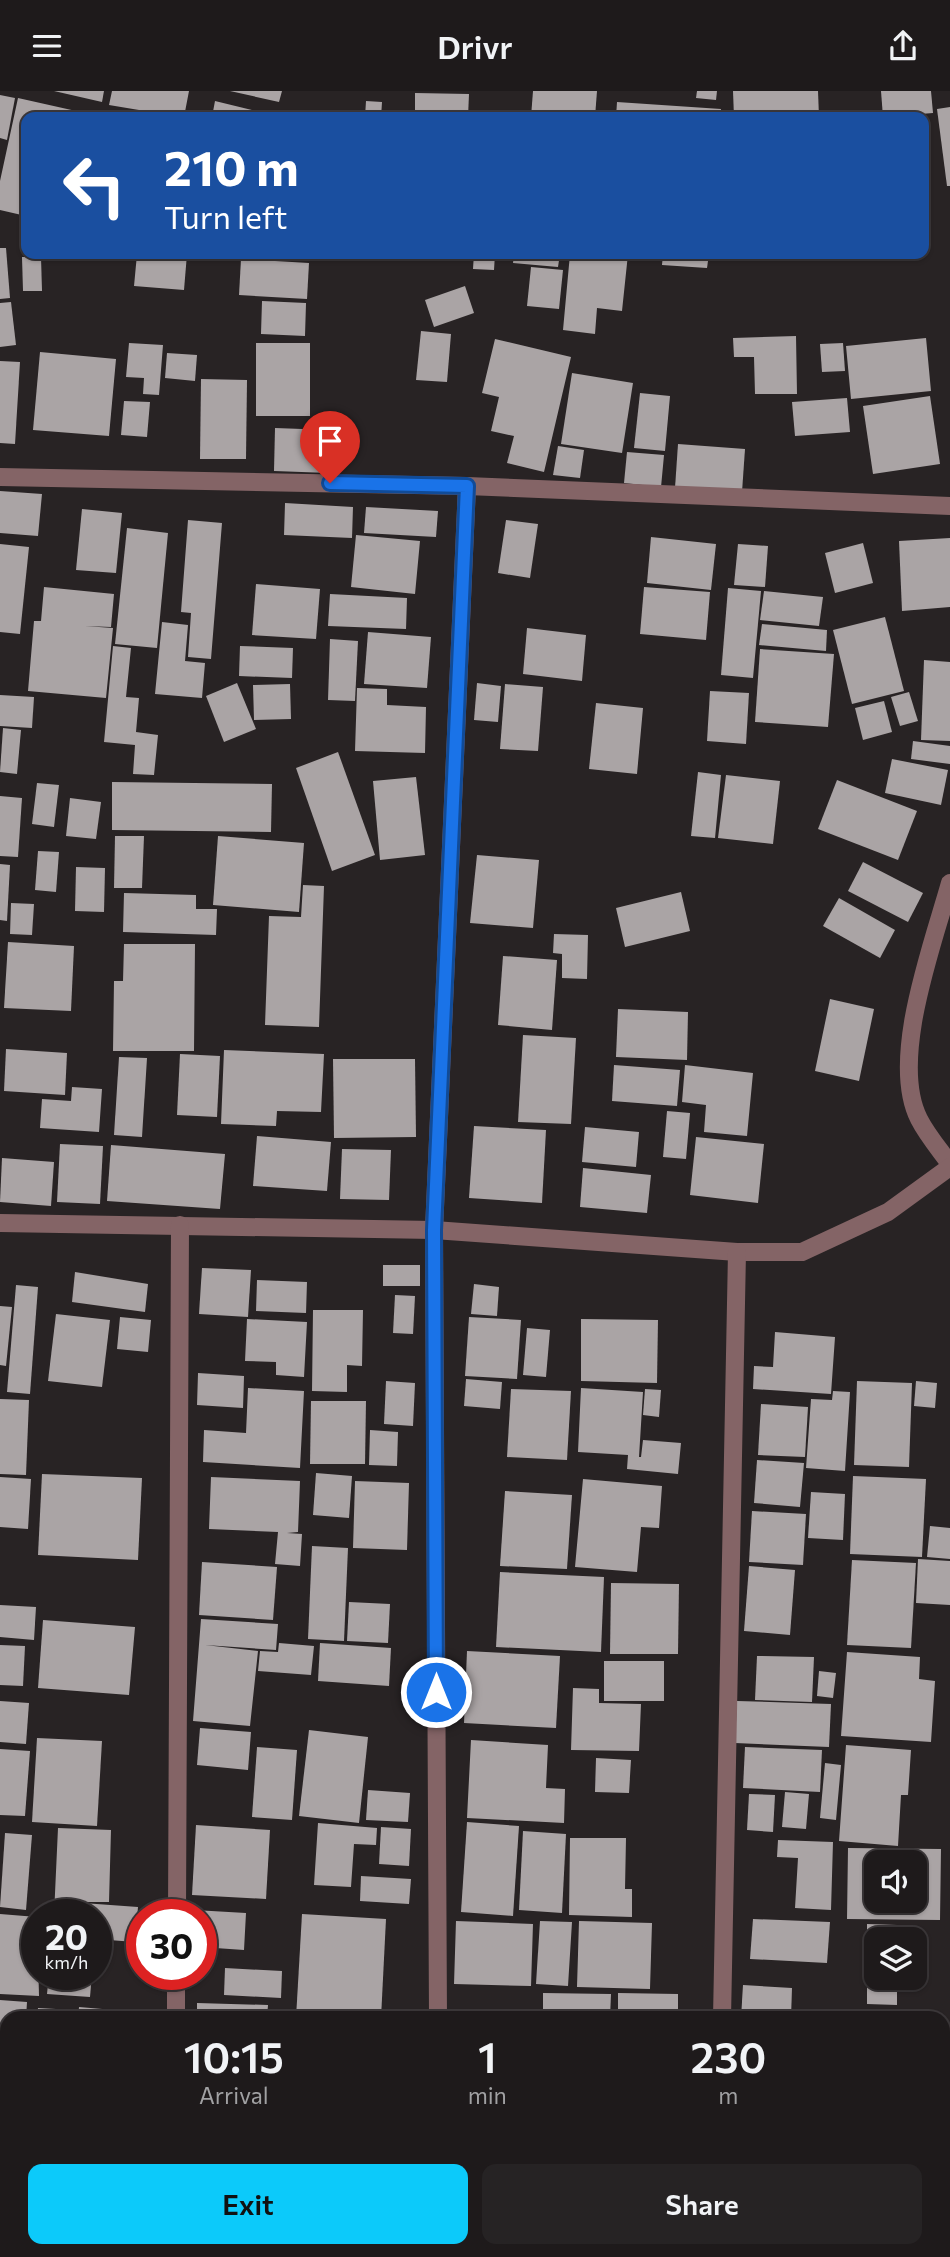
<!DOCTYPE html>
<html lang="en">
<head>
<meta charset="utf-8">
<style>
  body { margin:0; font-family:Commissioner,sans-serif; background:#262324; color:#f1f3f6; height:100vh; display:flex; flex-direction:column; font-size:26px; white-space:nowrap }
  * { box-sizing:border-box; margin:0 }
  p { font-size:23px; color:#a1a1a3 }
  .icon { flex:none; width:38px; height:38px; fill:none; stroke:currentColor; stroke-width:2; stroke-linecap:round; stroke-linejoin:round }
  .map { position:relative; flex:1; overflow:hidden }
  .side { position:absolute; left:0px; top:1920px; width:950px; height:247px; display:flex; flex-direction:column; background:#1e1a1b; border-radius:21px 21px 0 0; box-shadow:0 2px 5px #0004,0 0 0 2px #3c383a }
  .side>* { flex:none }
  .hud { position:absolute; left:21px; top:21px; width:908px; height:147px; border-radius:14px; box-shadow:0 2px 5px #0004,0 0 0 2px #3c383a; background:#1a4fa0; color:#fff; overflow:hidden }
  .controls { position:absolute; left:864px; top:1759px; display:grid; gap:14px }
  .controls a { display:grid; place-items:center; width:63px; height:63px; border-radius:14px; background:#1e1a1b; box-shadow:0 2px 5px #0004,0 0 0 2px #3c383a; font-size:35px }
  .speed { position:absolute; left:21px; top:1808px; display:flex; gap:14px; font-size:35px; font-weight:700; text-align:center }
  .speed>* { display:grid; place-content:center; width:91px; height:91px; border-radius:50%; background:#1e1a1b; box-shadow:0 2px 5px #0004,0 0 0 2px #3c383a; line-height:1 }
  .speed small { font-size:18px; font-weight:400 }
  .speed .limit { border:10px solid #d22; background:#fff; color:#111 }
  .pin { position:absolute; display:grid; place-items:center; width:60px; height:60px; color:#fff; margin:-72px -30px; border-radius:50% 50% 50% 0; rotate:-45deg; box-shadow:0 0 7px #0007 }
  .pin .icon { rotate:45deg }
  .me { position:absolute; width:77px; margin:-38px; rotate:0deg; stroke-linejoin:round; filter:drop-shadow(0 0 5px #0008) }
  .turn { display:flex; align-items:center; gap:24px; height:147px; padding:0 28px; font-size:32px }
  .turn .icon { width:91px; height:91px; stroke-width:2.5 }
  .turn b { display:block; font-size:49px; line-height:60px }
  .eta { display:flex; justify-content:space-evenly; align-items:center; height:119px; text-align:center }
  .eta b { font-size:42px; font-weight:600; line-height:49px }
  .primary-button { display:flex; gap:14px; margin-top:auto; padding:14px 28px }
  .primary-button a { flex:1; height:80px; border-radius:14px; background:#0ccafa; color:#111; font-size:28px; font-weight:600; line-height:80px; text-align:center }
  .primary-button a+a { background:#262324; color:#f1f3f6 }
  header { display:flex; justify-content:space-between; align-items:center; height:91px; padding:0 28px; background:#1e1a1b; font-size:32px; font-weight:600 }
  .map>svg:first-child { display:block }
  .building { fill:#aaa4a5; fill-rule:evenodd }
  .lines { fill:none; stroke-linecap:round; stroke-linejoin:round }
  .street { stroke:#846466; stroke-width:18 }
  .route-casing { stroke:#114b97; stroke-width:18 }
  .route { stroke:#1a73e8; stroke-width:12 }
</style>
</head>
<body>
<header><svg class="icon" aria-label="menu" viewBox="0 0 24 24"><path d="M4 6h16M4 12h16M4 18h16"/></svg>Drivr<svg class="icon" aria-label="share" viewBox="0 0 24 24"><path d="M12 15V3M7 8l5-5 5 5M5 13v7h14v-7"/></svg></header>
<div class="map">
<svg width="950" height="2166" viewBox="0 0 950 2166">
  <rect width="100%" height="100%" fill="#282324"/>
  <g class="building">
    <polygon points="54,0 104,0 102,11"/>
    <polygon points="112,0 189,0 184,26 150,26 151,21 109,14"/>
    <polygon points="230,0 282,0 279,11"/>
    <polygon points="533,0 597,0 595,26 531,26"/>
    <polygon points="697,0 717,0 716,9 696,7"/>
    <polygon points="733,0 818,0 819,26 734,26"/>
    <polygon points="881,0 931,0 933,22 883,26"/>
    <polygon points="415,2 469,3 468,26 415,26"/>
    <polygon points="0,4 15,7 7,49 0,47"/>
    <polygon points="18,7 76,20 74,26 26,26 26,125 0,119 0,90"/>
    <polygon points="215,10 273,24 272,26 212,26"/>
    <polygon points="366,10 382,11 381,26 365,26"/>
    <polygon points="617,11 721,18 720,26 616,26"/>
    <polygon points="950,16 950,95 947,95 937,18"/>
    <polygon points="0,157 6,157 10,207 0,208"/>
    <polygon points="137,163 187,163 184,199 134,195"/>
    <polygon points="474,163 495,163 494,179 473,178"/>
    <polygon points="514,163 560,163 558,176 513,172"/>
    <polygon points="570,163 628,163 622,220 597,217 595,243 563,239"/>
    <polygon points="663,163 709,163 707,177 662,174"/>
    <polygon points="22,166 41,166 42,200 23,200"/>
    <polygon points="241,168 309,172 307,208 239,204"/>
    <polygon points="531,176 563,179 559,218 527,215"/>
    <polygon points="465,195 474,222 434,236 425,209"/>
    <polygon points="262,210 306,212 305,245 261,243"/>
    <polygon points="11,211 16,254 0,256 0,212"/>
    <polygon points="421,240 451,243 447,291 416,289"/>
    <polygon points="796,245 797,303 755,303 754,266 734,266 733,247"/>
    <polygon points="926,247 931,300 851,308 846,255"/>
    <polygon points="495,248 571,266 544,381 507,372 514,345 491,340 499,306 482,302"/>
    <polygon points="129,252 163,254 159,304 143,303 144,287 126,286"/>
    <rect x="256" y="252" width="54" height="73"/>
    <polygon points="843,252 845,280 822,281 820,253"/>
    <polygon points="40,261 116,268 109,345 33,339"/>
    <polygon points="167,262 197,264 195,290 165,287"/>
    <polygon points="0,270 20,271 15,353 0,352"/>
    <polygon points="572,282 633,292 622,362 561,353"/>
    <polygon points="201,288 247,289 246,368 200,368"/>
    <polygon points="640,302 670,305 665,360 634,357"/>
    <polygon points="930,305 940,373 873,383 863,315"/>
    <polygon points="847,307 850,341 795,345 792,311"/>
    <polygon points="124,310 150,311 147,346 121,344"/>
    <polygon points="275,337 330,339 329,382 274,380"/>
    <polygon points="678,353 745,358 742,401 675,397"/>
    <polygon points="558,355 584,359 580,387 553,384"/>
    <polygon points="627,361 664,364 661,396 624,392"/>
    <polygon points="0,400 42,403 38,445 0,442"/>
    <polygon points="285,412 353,416 352,447 284,444"/>
    <polygon points="366,416 438,420 436,446 364,442"/>
    <polygon points="82,418 122,422 116,482 76,479"/>
    <polygon points="188,429 222,432 211,568 188,566 191,522 181,521"/>
    <polygon points="506,429 538,433 530,487 498,482"/>
    <polygon points="127,437 168,442 157,557 115,553"/>
    <polygon points="356,444 420,450 415,503 351,496"/>
    <polygon points="651,446 716,453 711,499 647,492"/>
    <polygon points="950,447 950,516 902,520 899,450"/>
    <polygon points="863,452 873,492 835,502 825,462"/>
    <polygon points="0,453 29,456 20,543 0,541"/>
    <polygon points="738,453 768,455 765,496 734,494"/>
    <polygon points="256,493 320,498 316,548 252,544"/>
    <polygon points="44,496 114,503 111,536 85,535 113,537 106,607 28,600 34,530 41,530"/>
    <polygon points="644,496 710,501 706,549 640,543"/>
    <polygon points="728,497 761,500 753,587 721,584"/>
    <polygon points="764,500 823,506 819,535 760,529"/>
    <polygon points="330,503 407,507 406,538 328,535"/>
    <polygon points="885,526 904,600 852,613 833,539"/>
    <polygon points="162,531 188,534 185,570 205,572 202,607 155,603"/>
    <polygon points="762,533 827,539 826,560 759,554"/>
    <polygon points="527,537 586,544 582,590 523,583"/>
    <polygon points="368,541 431,546 427,597 364,593"/>
    <polygon points="330,548 358,550 355,610 328,609"/>
    <polygon points="113,555 131,557 126,606 139,607 136,641 158,644 154,684 133,683 135,654 104,651"/>
    <polygon points="240,555 293,557 292,587 239,585"/>
    <polygon points="760,558 834,563 828,636 755,631"/>
    <polygon points="924,569 950,571 950,650 921,649"/>
    <polygon points="237,592 256,638 224,651 206,605"/>
    <polygon points="477,592 501,595 498,631 474,629"/>
    <polygon points="290,593 291,628 254,629 253,594"/>
    <polygon points="505,593 543,596 538,660 500,658"/>
    <polygon points="357,597 387,598 387,614 426,616 425,662 355,660"/>
    <polygon points="710,600 749,602 746,653 707,650"/>
    <polygon points="909,601 918,630 900,635 891,606"/>
    <polygon points="0,604 34,606 32,637 0,635"/>
    <polygon points="884,610 892,641 863,649 855,617"/>
    <polygon points="596,612 643,617 637,683 589,678"/>
    <polygon points="3,637 21,639 17,683 0,681"/>
    <polygon points="913,650 950,655 950,673 911,668"/>
    <polygon points="338,661 375,764 332,780 296,677"/>
    <polygon points="892,668 948,679 941,714 885,702"/>
    <polygon points="698,681 721,684 715,747 691,745"/>
    <polygon points="726,684 780,690 773,753 718,747"/>
    <polygon points="416,686 425,764 380,769 373,690"/>
    <polygon points="837,689 917,720 898,769 818,738"/>
    <polygon points="112,691 272,693 271,741 112,739"/>
    <polygon points="37,692 59,694 54,736 32,733"/>
    <polygon points="0,705 22,707 18,766 0,765"/>
    <polygon points="70,707 101,711 96,748 66,745"/>
    <polygon points="115,745 144,745 142,797 114,797"/>
    <polygon points="218,745 304,752 299,821 213,814"/>
    <polygon points="38,760 59,761 56,801 35,799"/>
    <polygon points="477,764 539,769 533,837 470,832"/>
    <polygon points="863,771 923,802 908,831 848,800"/>
    <polygon points="0,773 10,774 7,830 0,829"/>
    <polygon points="76,776 105,777 104,821 75,820"/>
    <polygon points="303,794 324,795 319,936 265,934 269,825 301,826"/>
    <polygon points="681,801 690,840 625,856 616,817"/>
    <polygon points="124,802 196,804 196,818 217,818 216,844 123,841"/>
    <polygon points="839,807 895,839 880,867 823,835"/>
    <polygon points="11,812 34,813 32,844 10,843"/>
    <polygon points="554,843 588,844 587,888 562,887 562,863 553,862"/>
    <polygon points="8,851 74,855 71,920 4,917"/>
    <polygon points="124,853 195,853 194,960 113,960 114,890 123,890"/>
    <polygon points="503,865 557,869 552,939 498,934"/>
    <polygon points="830,908 874,918 859,990 815,980"/>
    <polygon points="618,918 688,921 687,969 616,966"/>
    <polygon points="523,944 576,947 571,1033 518,1031"/>
    <polygon points="6,958 67,962 65,1004 4,1000"/>
    <polygon points="224,959 324,963 321,1021 277,1020 276,1035 221,1033"/>
    <polygon points="180,963 220,965 217,1026 177,1024"/>
    <polygon points="119,966 147,967 142,1046 114,1044"/>
    <polygon points="333,968 415,968 416,1046 334,1047"/>
    <polygon points="614,974 680,979 677,1015 612,1010"/>
    <polygon points="685,974 753,982 747,1045 704,1041 706,1014 682,1011"/>
    <polygon points="72,996 102,998 99,1041 40,1037 42,1008 71,1010"/>
    <polygon points="667,1020 690,1022 686,1068 663,1066"/>
    <polygon points="474,1035 546,1039 542,1112 469,1107"/>
    <polygon points="585,1036 639,1041 636,1076 582,1071"/>
    <polygon points="257,1045 331,1051 327,1100 253,1095"/>
    <polygon points="696,1046 764,1053 758,1112 690,1104"/>
    <polygon points="60,1053 103,1055 100,1113 57,1111"/>
    <polygon points="111,1054 225,1063 220,1118 107,1110"/>
    <polygon points="342,1058 391,1059 389,1109 340,1108"/>
    <polygon points="2,1067 54,1071 51,1115 0,1111"/>
    <polygon points="583,1077 651,1084 647,1122 580,1116"/>
    <rect x="383" y="1174" width="37" height="21"/>
    <polygon points="202,1177 251,1179 248,1226 199,1223"/>
    <polygon points="75,1181 148,1193 145,1221 72,1211"/>
    <polygon points="257,1189 307,1191 306,1222 256,1220"/>
    <polygon points="474,1193 499,1196 497,1225 471,1223"/>
    <polygon points="16,1194 38,1196 30,1303 7,1301"/>
    <polygon points="395,1204 415,1205 413,1243 393,1242"/>
    <polygon points="0,1215 12,1216 6,1275 0,1274"/>
    <polygon points="313,1219 363,1219 362,1275 347,1274 347,1301 312,1300"/>
    <polygon points="56,1223 110,1229 102,1296 48,1290"/>
    <polygon points="120,1226 151,1229 148,1261 117,1258"/>
    <polygon points="469,1226 521,1229 517,1288 465,1285"/>
    <polygon points="247,1228 307,1231 304,1286 276,1284 276,1271 245,1270"/>
    <polygon points="581,1228 658,1229 657,1292 581,1290"/>
    <polygon points="527,1237 550,1239 546,1286 523,1284"/>
    <polygon points="775,1241 835,1246 831,1303 753,1298 754,1275 773,1276"/>
    <polygon points="198,1282 244,1285 243,1317 197,1314"/>
    <polygon points="466,1288 502,1291 500,1318 464,1315"/>
    <polygon points="386,1290 415,1292 413,1335 384,1333"/>
    <polygon points="857,1290 912,1292 909,1376 854,1374"/>
    <polygon points="916,1290 937,1292 935,1317 914,1315"/>
    <polygon points="248,1297 304,1300 300,1377 203,1371 204,1339 246,1342"/>
    <polygon points="581,1297 643,1301 639,1366 641,1366 643,1349 681,1352 678,1383 627,1378 628,1364 578,1361"/>
    <polygon points="511,1298 571,1300 567,1369 507,1366"/>
    <polygon points="645,1298 661,1299 659,1326 643,1324"/>
    <polygon points="833,1300 850,1301 845,1380 806,1377 811,1308 832,1309"/>
    <polygon points="0,1308 29,1309 26,1384 0,1383"/>
    <polygon points="311,1310 366,1310 365,1373 310,1373"/>
    <polygon points="761,1313 808,1316 805,1366 758,1364"/>
    <polygon points="370,1339 398,1341 397,1375 369,1374"/>
    <polygon points="757,1369 804,1372 800,1416 754,1412"/>
    <polygon points="316,1382 352,1385 349,1427 313,1424"/>
    <polygon points="42,1383 142,1387 138,1469 38,1464"/>
    <polygon points="853,1385 926,1388 922,1466 850,1463"/>
    <polygon points="0,1386 31,1388 28,1438 0,1436"/>
    <polygon points="211,1386 300,1390 298,1441 287,1442 302,1443 300,1475 275,1473 278,1441 209,1438"/>
    <polygon points="583,1388 662,1395 659,1437 641,1436 637,1481 575,1476"/>
    <polygon points="355,1390 409,1392 407,1459 353,1457"/>
    <polygon points="505,1400 572,1404 567,1478 500,1475"/>
    <polygon points="811,1401 845,1403 843,1449 808,1447"/>
    <polygon points="752,1420 806,1423 803,1474 749,1471"/>
    <polygon points="930,1435 950,1437 950,1468 927,1466"/>
    <polygon points="312,1455 348,1457 344,1550 308,1548"/>
    <polygon points="918,1468 950,1470 950,1514 916,1512"/>
    <polygon points="852,1469 916,1472 911,1557 847,1554"/>
    <polygon points="202,1471 277,1476 273,1529 199,1524"/>
    <polygon points="749,1475 795,1479 790,1544 744,1540"/>
    <polygon points="500,1481 604,1486 601,1561 496,1556"/>
    <polygon points="611,1492 679,1493 678,1563 610,1563"/>
    <polygon points="349,1511 390,1513 388,1552 347,1550"/>
    <polygon points="0,1514 36,1516 34,1549 0,1546"/>
    <polygon points="201,1528 278,1533 276,1559 205,1554 258,1560 250,1635 193,1630"/>
    <polygon points="43,1529 135,1536 129,1604 38,1597"/>
    <polygon points="279,1552 314,1555 311,1584 258,1580 260,1560 278,1561"/>
    <polygon points="320,1552 391,1557 389,1595 318,1590"/>
    <polygon points="0,1554 25,1555 23,1595 0,1594"/>
    <polygon points="467,1560 560,1565 556,1637 464,1632"/>
    <polygon points="847,1561 920,1566 919,1588 935,1590 931,1651 841,1645"/>
    <polygon points="757,1565 814,1566 812,1611 755,1609"/>
    <rect x="604" y="1570" width="60" height="40"/>
    <polygon points="819,1580 836,1582 833,1607 817,1605"/>
    <polygon points="573,1597 599,1598 599,1612 641,1613 639,1660 571,1659"/>
    <polygon points="0,1610 29,1612 26,1653 0,1651"/>
    <polygon points="737,1610 831,1613 829,1656 735,1652"/>
    <polygon points="200,1637 251,1641 248,1679 197,1674"/>
    <polygon points="309,1639 368,1646 359,1732 299,1725"/>
    <polygon points="37,1647 102,1650 97,1735 32,1731"/>
    <polygon points="471,1649 548,1654 546,1697 565,1698 564,1732 467,1727"/>
    <polygon points="846,1654 911,1659 908,1704 901,1704 898,1755 839,1750"/>
    <polygon points="257,1656 297,1659 292,1729 252,1726"/>
    <polygon points="745,1656 822,1659 820,1701 743,1697"/>
    <polygon points="0,1658 30,1660 25,1725 0,1724"/>
    <polygon points="596,1667 631,1669 629,1702 595,1701"/>
    <polygon points="825,1672 841,1674 836,1729 820,1727"/>
    <polygon points="368,1699 410,1702 408,1731 366,1729"/>
    <polygon points="785,1701 809,1703 806,1738 782,1736"/>
    <polygon points="749,1703 775,1704 773,1741 747,1739"/>
    <polygon points="467,1731 519,1735 513,1825 461,1821"/>
    <polygon points="318,1732 377,1737 376,1754 354,1753 351,1796 314,1794"/>
    <polygon points="196,1734 270,1739 266,1808 192,1804"/>
    <polygon points="381,1736 411,1738 409,1775 379,1773"/>
    <polygon points="58,1737 111,1739 109,1811 69,1811 138,1816 135,1851 96,1848 96,1824 54,1824"/>
    <polygon points="523,1740 566,1743 562,1822 519,1819"/>
    <polygon points="5,1742 32,1744 26,1819 0,1816"/>
    <polygon points="570,1747 626,1747 625,1798 632,1798 632,1826 569,1824"/>
    <polygon points="778,1749 833,1751 831,1819 795,1817 798,1767 777,1766"/>
    <path d="M848 1757 941 1758 940 1829 847 1828ZM877 1771H915V1810H877Z"/>
    <polygon points="361,1785 411,1788 409,1813 360,1810"/>
    <polygon points="194,1819 246,1822 244,1859 201,1856 201,1824 193,1824"/>
    <polygon points="0,1823 37,1826 39,1905 0,1903"/>
    <polygon points="302,1823 386,1828 381,1927 296,1927"/>
    <polygon points="753,1828 830,1831 827,1872 750,1868"/>
    <polygon points="456,1830 533,1833 531,1895 454,1893"/>
    <polygon points="540,1830 572,1831 568,1895 536,1893"/>
    <polygon points="579,1830 652,1832 650,1898 577,1896"/>
    <polygon points="867,1833 897,1834 897,1848 877,1848 877,1886 897,1886 897,1914 867,1913"/>
    <polygon points="225,1877 282,1880 281,1907 224,1904"/>
    <polygon points="49,1883 92,1883 90,1906 47,1903"/>
    <polygon points="743,1894 792,1897 791,1927 741,1927"/>
    <polygon points="543,1902 611,1903 610,1927 543,1927"/>
    <polygon points="618,1902 678,1903 678,1927 618,1927"/>
    <polygon points="0,1909 27,1911 26,1927 7,1927 7,1950 0,1949"/>
    <polygon points="197,1912 268,1914 267,1927 197,1927"/>
    <polygon points="79,1916 137,1921 137,1927 78,1927"/>
    <polygon points="38,1917 74,1919 73,1927 37,1927"/>
    <polygon points="27,2160 90,2162 90,2166 27,2166"/>
    <rect x="232" y="2160" width="40" height="6"/>
    <rect x="297" y="2160" width="50" height="6"/>
    <rect x="359" y="2160" width="21" height="6"/>
    <polygon points="505,2160 560,2160 559,2166 504,2166"/>
    <polygon points="769,2160 793,2160 792,2166 769,2166"/>
  </g>
  <g class="lines">
    <g class="street">
      <polyline points="0,386 467,395 950,415"/>
      <path d="M950 792C933 853 889 969 919 1028 927 1044 940 1059 950 1073"/>
      <polyline points="0,1132 434,1139 737,1161 802,1161 888,1121 950,1076"/>
      <polyline points="177,1824 180,1134"/>
      <polyline points="176,1927 176,1883"/>
      <polyline points="438,1927 434,1139 467,395"/>
      <polyline points="722,1927 737,1161"/>
      <polyline points="0,2023 7,2023"/>
      <polyline points="943,2029 950,2029"/>
      <polyline points="174,2166 174,2160"/>
      <polyline points="436,2166 436,2160"/>
      <polyline points="716,2166 716,2160"/>
    </g>
  </g>
  <g class="lines">
    <defs>
      <polyline id="route" points="330,392 467,395 434,1139 436,1601"/>
    </defs>
    <use href="#route" class="route-casing"/>
    <use href="#route" class="route"/>
  </g>
</svg>
<div class="controls">
<a><svg class="icon" aria-label="sound" viewBox="0 0 24 24"><path d="M4 9h4l5-4v14l-5-4H4zM17 9q2 3 0 6"/></svg></a>
<a><svg class="icon" aria-label="layers" viewBox="0 0 24 24"><path d="M12 4l9 5-9 5-9-5zM3 14l9 5 9-5"/></svg></a>
</div>
<div class="speed"><div>20<small>km/h</small></div><div class="limit">30</div></div>
<div class="pin" style="left:330px;top:392px;background:#d93025"><svg class="icon" aria-label="arrive" viewBox="0 0 24 24"><path d="M6 21V4h12l-3 4 3 4H6"/></svg></div>
<svg class="me" style="left:436px;top:1601px" viewBox="-20 -20 40 40"><circle r="17" fill="#1a73e8" stroke="#fff" stroke-width="3"/><path d="M0-11L8 9 0 5-8 9z" fill="#fff"/></svg>
<div class="hud">
<div class="turn"><svg class="icon" aria-label="left" viewBox="0 0 24 24"><path d="M17 20v-9H6M10 6l-5 5 5 5"/></svg><div><b>210 m</b>Turn left</div></div>
</div>
<section class="side">
<div class="eta">
<div><b>10:15</b><p>Arrival</p></div>
<div><b>1</b><p>min</p></div>
<div><b>230</b><p>m</p></div>
</div>
<div class="primary-button"><a>Exit</a><a>Share</a></div>
</section>
</div>
</body>
</html>
